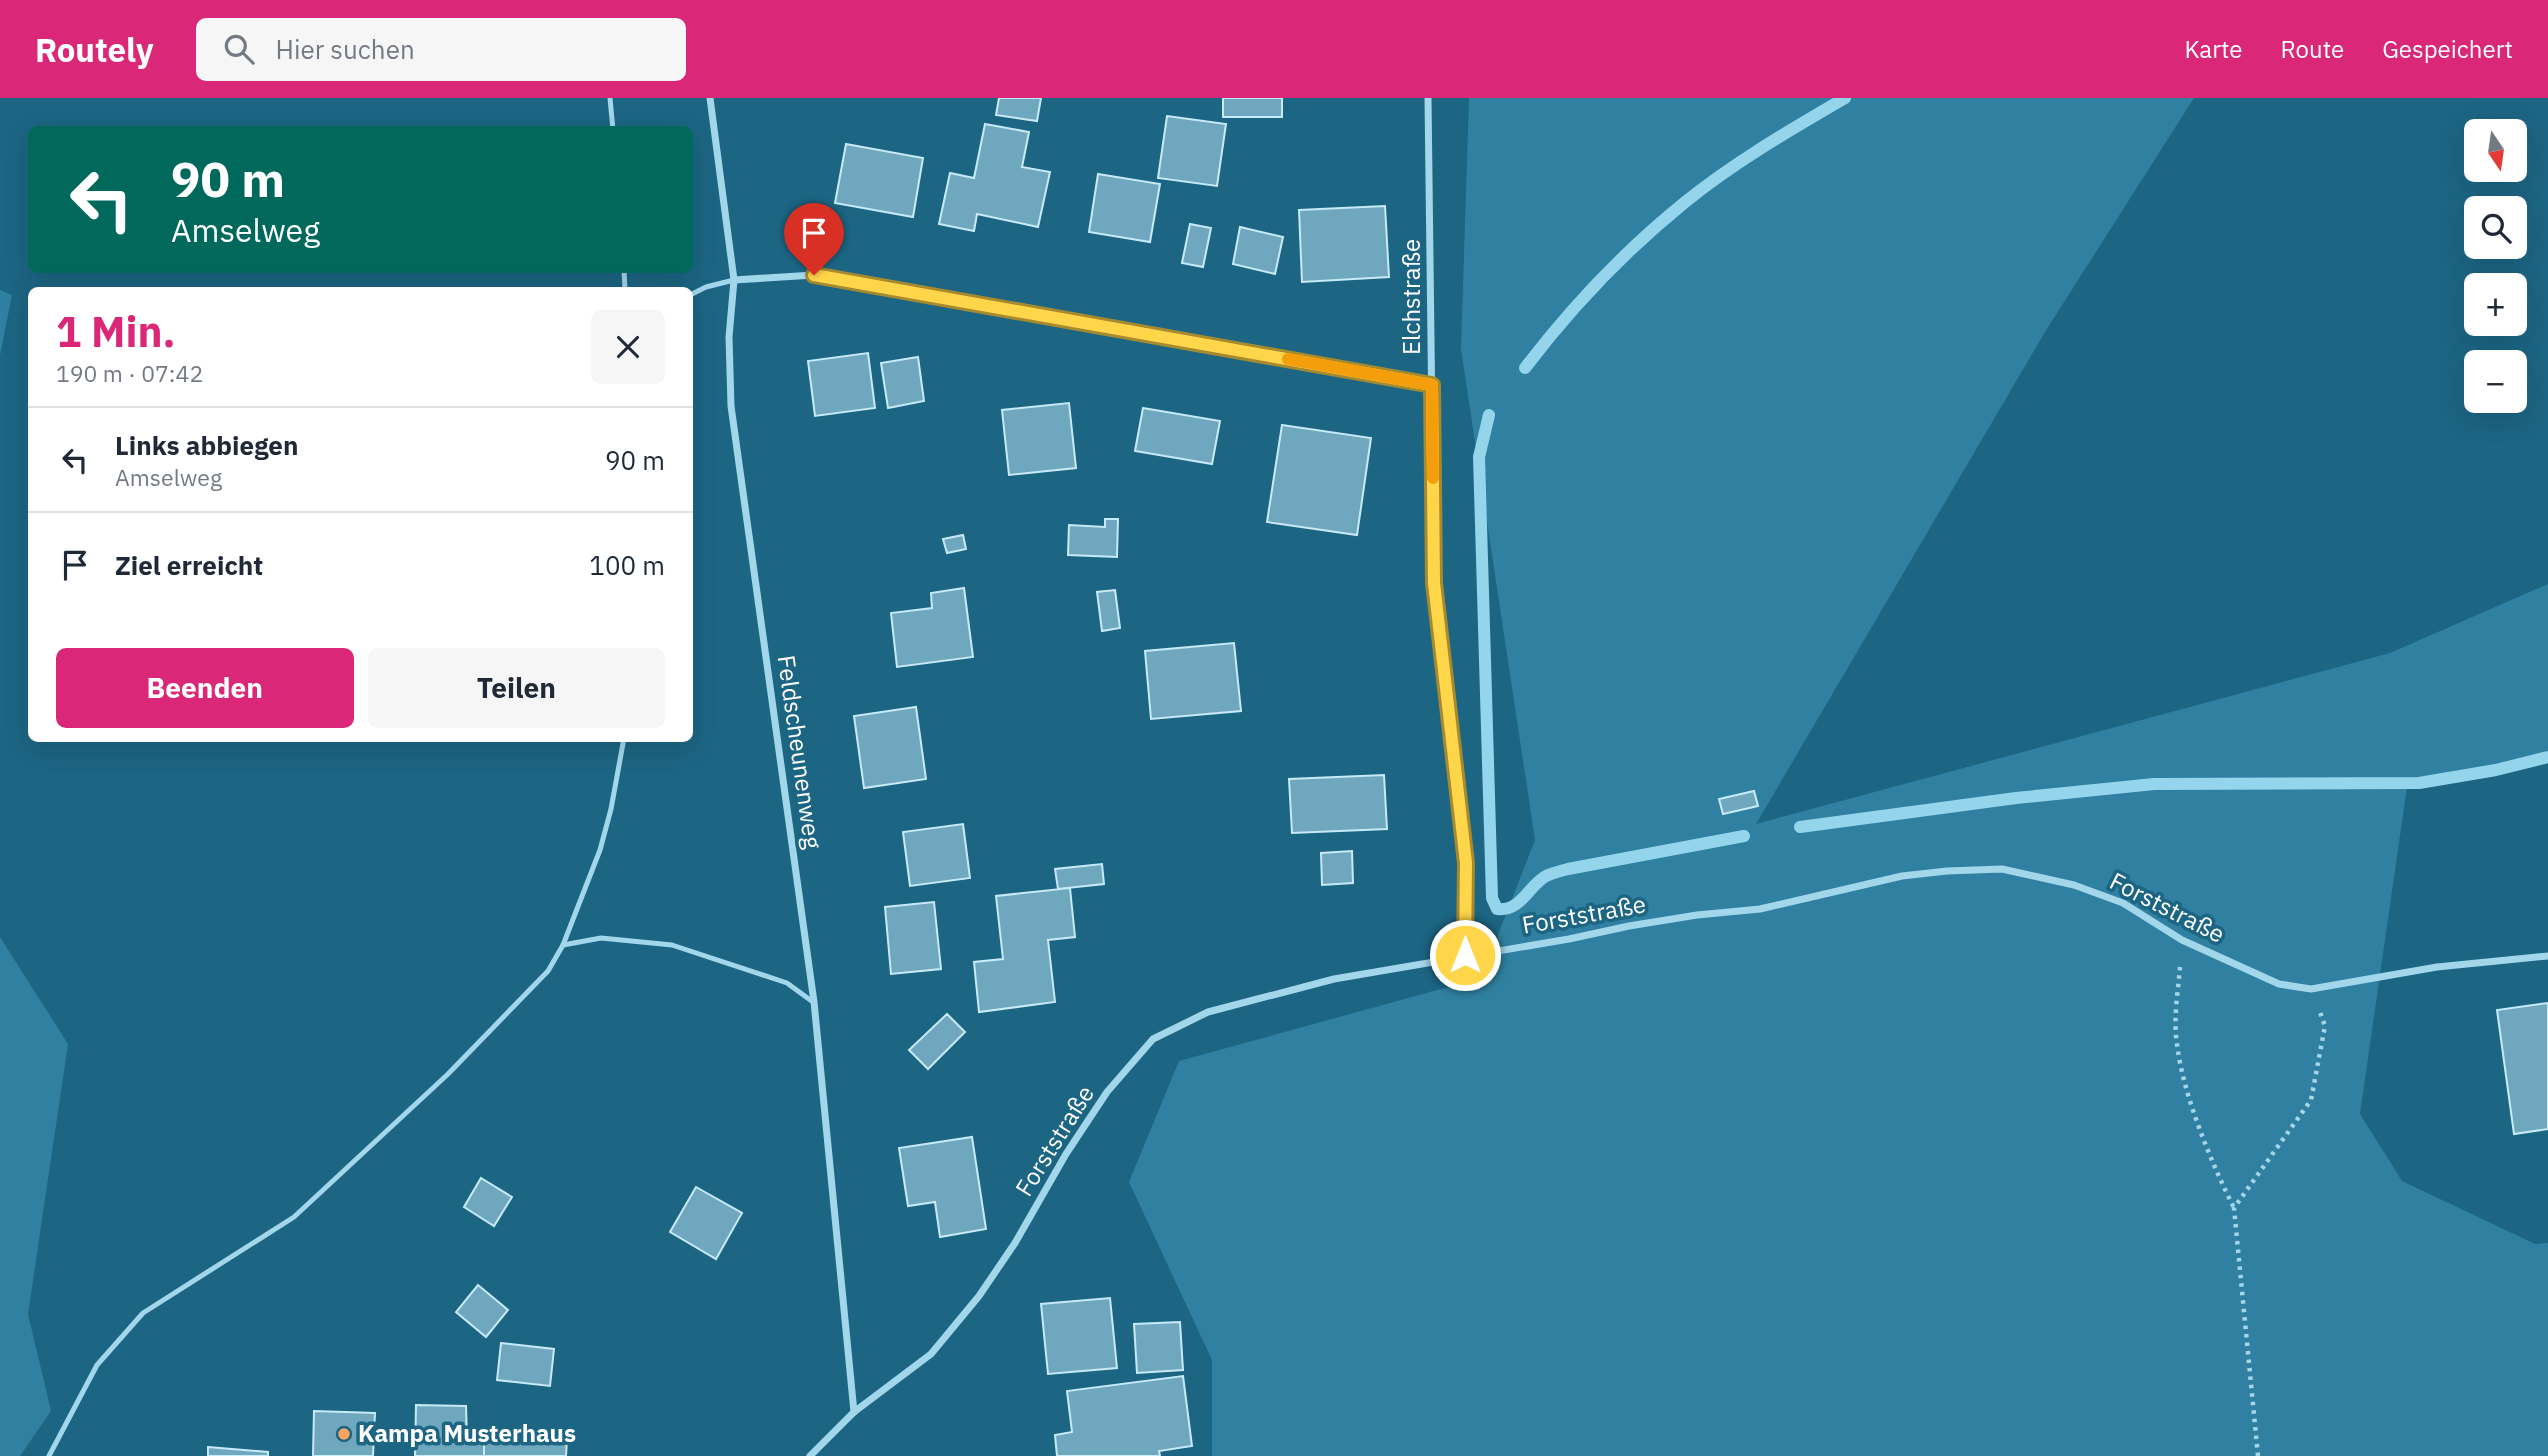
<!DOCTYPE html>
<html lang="de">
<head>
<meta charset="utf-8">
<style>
  body { margin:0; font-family:"IBM Plex Sans",sans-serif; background:#f6f6f7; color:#1f2937; height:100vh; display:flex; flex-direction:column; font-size:26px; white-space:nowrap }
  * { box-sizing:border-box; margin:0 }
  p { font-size:23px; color:#747a83 }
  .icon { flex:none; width:38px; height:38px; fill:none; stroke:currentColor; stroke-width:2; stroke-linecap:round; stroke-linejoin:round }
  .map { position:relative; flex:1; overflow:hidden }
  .panel { position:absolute; left:28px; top:189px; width:665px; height:455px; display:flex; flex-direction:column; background:#fff; border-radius:10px; box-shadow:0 7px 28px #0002 }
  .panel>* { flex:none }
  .guide { position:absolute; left:28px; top:28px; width:665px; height:147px; border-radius:10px; box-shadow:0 7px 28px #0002; background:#00695c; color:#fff; overflow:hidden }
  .needle { width:46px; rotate:167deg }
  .buttons { position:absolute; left:2464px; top:21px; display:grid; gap:14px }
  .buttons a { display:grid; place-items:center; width:63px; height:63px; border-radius:10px; background:#fff; box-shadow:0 7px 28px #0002; font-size:35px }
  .pin { position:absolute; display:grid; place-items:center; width:60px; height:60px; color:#fff; margin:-72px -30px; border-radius:50% 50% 50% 0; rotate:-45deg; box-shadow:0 0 7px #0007 }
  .pin .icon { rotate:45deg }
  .me { position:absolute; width:77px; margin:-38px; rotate:0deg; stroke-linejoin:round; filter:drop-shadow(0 0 5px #0008) }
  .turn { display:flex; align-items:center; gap:24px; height:147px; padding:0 28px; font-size:32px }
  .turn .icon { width:91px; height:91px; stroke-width:2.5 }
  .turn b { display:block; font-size:49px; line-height:60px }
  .round { display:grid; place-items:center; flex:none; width:74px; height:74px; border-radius:10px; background:#f6f6f7 }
  .headline { display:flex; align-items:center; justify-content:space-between; height:119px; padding:0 28px }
  h1 { font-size:42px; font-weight:700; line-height:52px; color:#db2777 }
  .button { display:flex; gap:14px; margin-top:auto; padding:14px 28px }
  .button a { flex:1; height:80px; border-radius:10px; background:#db2777; color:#fff; font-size:28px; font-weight:700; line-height:80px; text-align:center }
  .button a+a { background:#f6f6f7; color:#1f2937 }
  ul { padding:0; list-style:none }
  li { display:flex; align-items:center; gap:21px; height:105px; padding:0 28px; border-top:2px solid #e0e1e3 }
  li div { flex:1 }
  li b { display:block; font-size:26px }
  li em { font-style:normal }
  header { display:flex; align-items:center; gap:42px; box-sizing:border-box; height:98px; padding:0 35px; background:#db2777; color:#fff }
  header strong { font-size:33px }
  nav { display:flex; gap:38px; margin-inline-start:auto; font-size:24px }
  .search { width:490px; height:63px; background:#f6f6f7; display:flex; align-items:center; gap:18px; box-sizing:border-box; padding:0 24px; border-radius:10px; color:#747a83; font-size:26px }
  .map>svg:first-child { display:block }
  .green { fill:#3081a1 }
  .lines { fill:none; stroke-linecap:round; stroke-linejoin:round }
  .stream { stroke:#95d5ec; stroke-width:12 }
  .building { fill:#6fa8be; stroke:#c6eaf7; stroke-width:2 }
  .path { stroke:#a2d6ea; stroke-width:4.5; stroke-dasharray:3.5 5; stroke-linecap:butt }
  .lane { stroke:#a2d6ea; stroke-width:5 }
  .street { stroke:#a2d6ea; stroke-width:7 }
  .route-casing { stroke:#a68a30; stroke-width:18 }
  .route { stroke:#ffd54a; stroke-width:12 }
  .slow { stroke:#f59e0b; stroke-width:12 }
  .poi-dot { fill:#faa45f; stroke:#1c6583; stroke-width:2.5 }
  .labels { text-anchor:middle; stroke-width:7; stroke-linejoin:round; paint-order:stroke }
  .street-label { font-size:24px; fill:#fff; stroke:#1c6583 }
  .poi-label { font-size:24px; font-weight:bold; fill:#fff; stroke:#1c6583; text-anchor:start }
</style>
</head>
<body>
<header>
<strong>Routely</strong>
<div class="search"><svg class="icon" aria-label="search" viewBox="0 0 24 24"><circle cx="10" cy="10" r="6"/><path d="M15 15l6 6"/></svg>Hier suchen</div>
<nav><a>Karte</a><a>Route</a><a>Gespeichert</a></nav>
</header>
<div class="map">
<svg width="2548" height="1358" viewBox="0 0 2548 1358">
  <rect width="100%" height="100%" fill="#1c6583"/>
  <g class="green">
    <polygon points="1469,0 2194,0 2045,234 1756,726 2390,555 2548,486 2548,660 2408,682 2360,1016 2402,1083 2535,1146 2548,1145 2548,1358 1212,1358 1212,1262 1129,1084 1179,963 1481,880 1535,742 1461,251"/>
    <polygon points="0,192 12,197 0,257"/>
    <polygon points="0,839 68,946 28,1216 51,1313 20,1358 0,1358"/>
  </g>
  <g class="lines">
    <g class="stream">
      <path d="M1525 270C1570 211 1626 152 1684 105 1733 65 1790 32 1845 0"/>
      <path d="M1489 317 1479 359 1492 800 1497 811C1521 814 1528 788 1546 778 1553 775 1561 773 1568 771L1744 738"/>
      <polyline points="1800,729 2016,700 2154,686 2419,685 2496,672 2548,659"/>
    </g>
  </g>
  <g class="building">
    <polygon points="999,0 1041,0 1037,23 996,17"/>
    <rect x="1223" y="0" width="59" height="19"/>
    <polygon points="1167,18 1226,26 1217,88 1158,80"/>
    <polygon points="985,26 1029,34 1022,69 1050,74 1038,129 977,116 974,133 939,126 950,75 974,80"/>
    <polygon points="846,46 923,60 913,119 835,105"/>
    <polygon points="1098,76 1160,86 1150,144 1089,134"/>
    <polygon points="1385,108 1389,179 1302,184 1299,112"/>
    <polygon points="1190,126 1211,130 1203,169 1182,165"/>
    <polygon points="1240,129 1283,139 1275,176 1233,166"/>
    <polygon points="868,255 875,310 815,318 808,263"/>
    <polygon points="918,259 924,303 888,310 881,265"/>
    <polygon points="1069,305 1076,370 1009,377 1002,312"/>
    <polygon points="1143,310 1220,323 1212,366 1135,353"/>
    <polygon points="1282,327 1371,340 1357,437 1267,424"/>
    <polygon points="1105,421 1118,421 1117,459 1068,457 1069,427 1105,429"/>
    <polygon points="963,437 966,451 947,455 943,441"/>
    <polygon points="964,490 973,559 897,569 891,515 932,510 931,495"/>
    <polygon points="1115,492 1120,530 1102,533 1097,494"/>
    <polygon points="1234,545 1241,613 1151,621 1145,553"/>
    <polygon points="916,609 926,681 864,690 854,618"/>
    <polygon points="1384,677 1387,731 1292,735 1289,681"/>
    <polygon points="1754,693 1758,708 1723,716 1719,701"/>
    <polygon points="963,726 970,780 910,788 903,734"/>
    <polygon points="1352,753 1353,785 1322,787 1321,755"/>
    <polygon points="1102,766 1104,786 1058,791 1055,771"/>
    <polygon points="1070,790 1075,839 1048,842 1055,904 979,914 974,864 1003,861 996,798"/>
    <polygon points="934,804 941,871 891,876 885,809"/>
    <polygon points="2548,905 2548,1031 2514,1036 2497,912"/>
    <polygon points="947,916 965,934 928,971 909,952"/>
    <polygon points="972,1039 986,1131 940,1139 935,1104 908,1108 899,1050"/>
    <polygon points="481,1080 512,1099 494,1128 464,1109"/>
    <polygon points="696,1089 742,1115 716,1161 670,1134"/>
    <polygon points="478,1187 508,1212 486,1239 456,1214"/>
    <polygon points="1110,1200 1117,1270 1048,1276 1041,1206"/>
    <polygon points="1180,1224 1183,1272 1137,1275 1134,1226"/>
    <polygon points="501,1245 554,1251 550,1288 497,1282"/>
    <polygon points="1183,1278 1192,1348 1159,1353 1160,1358 1057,1358 1055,1337 1072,1334 1067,1293"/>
    <polygon points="416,1307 466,1308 467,1340 484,1341 484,1358 415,1358"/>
    <polygon points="314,1313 375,1315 373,1358 313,1358"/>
    <polygon points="484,1341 567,1342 566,1358 484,1358"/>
    <polygon points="208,1349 268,1354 268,1358 208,1358"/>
  </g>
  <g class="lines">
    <g class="path">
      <path d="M2180 869C2178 894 2173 921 2177 946 2183 997 2211 1064 2234 1110"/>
      <polyline points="2258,1358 2234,1110 2311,1002 2325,928 2320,914"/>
    </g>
    <g class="lane">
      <polyline points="610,0 613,32"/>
      <polyline points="624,172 625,192"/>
      <polyline points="690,197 706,189 734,182"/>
      <polyline points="563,847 601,840 672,847 787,885 813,904"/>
      <polyline points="49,1358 97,1267 143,1215 294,1119 448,976 548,873 563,847 600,752 611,711 624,640"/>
    </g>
    <g class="street">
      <polyline points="710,0 734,182 729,239 731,308 814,904 854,1314"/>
      <polyline points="1428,0 1434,485 1466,764 1466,857"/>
      <polyline points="734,182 814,177 1431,287"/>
      <polyline points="810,1358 854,1314 931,1256 979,1198 1015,1145 1066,1056 1107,994 1153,941 1208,914 1334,881 1569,841 1629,828 1697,817 1760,811 1902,778 1947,773 2002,771 2074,787 2123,805 2182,842 2279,886 2311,891 2437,869 2548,858"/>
    </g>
  </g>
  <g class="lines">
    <defs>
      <polyline id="route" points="814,177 1432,287 1434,485 1466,765 1465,857"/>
    </defs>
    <use href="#route" class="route-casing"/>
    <use href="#route" class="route"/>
    <polyline class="slow" points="1288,261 1432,287 1433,380"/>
  </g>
  <circle class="poi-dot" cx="344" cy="1336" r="7"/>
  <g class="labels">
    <g class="street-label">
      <text transform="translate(1412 199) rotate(-90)" y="8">Elchstraße</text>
      <text transform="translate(799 654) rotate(82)" y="8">Feldscheunenweg</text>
      <text transform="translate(2167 810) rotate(27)" y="8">Forststraße</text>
      <text transform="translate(1584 817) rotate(-10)" y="8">Forststraße</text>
      <text transform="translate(1055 1043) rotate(-58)" y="8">Forststraße</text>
    </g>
    <g class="poi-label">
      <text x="358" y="1344">Kampa Musterhaus</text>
    </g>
  </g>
</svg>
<div class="buttons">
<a><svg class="needle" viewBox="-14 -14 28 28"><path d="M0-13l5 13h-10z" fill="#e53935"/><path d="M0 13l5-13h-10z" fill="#747a83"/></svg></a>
<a><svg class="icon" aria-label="search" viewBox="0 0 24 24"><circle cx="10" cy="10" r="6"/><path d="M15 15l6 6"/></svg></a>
<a>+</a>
<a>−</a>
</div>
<div class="pin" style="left:814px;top:177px;background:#d93025"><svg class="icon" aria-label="arrive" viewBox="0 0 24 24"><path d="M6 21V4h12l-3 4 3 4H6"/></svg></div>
<svg class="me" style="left:1465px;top:857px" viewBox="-20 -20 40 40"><circle r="17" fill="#ffd54a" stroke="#fff" stroke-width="3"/><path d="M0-11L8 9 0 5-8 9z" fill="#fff"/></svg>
<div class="guide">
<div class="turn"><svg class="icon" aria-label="left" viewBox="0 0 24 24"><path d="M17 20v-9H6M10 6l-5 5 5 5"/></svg><div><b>90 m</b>Amselweg</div></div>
</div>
<section class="panel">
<div class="headline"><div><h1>1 Min.</h1><p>190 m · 07:42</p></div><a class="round"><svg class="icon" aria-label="close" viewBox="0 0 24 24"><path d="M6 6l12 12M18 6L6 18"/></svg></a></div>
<ul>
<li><svg class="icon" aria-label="left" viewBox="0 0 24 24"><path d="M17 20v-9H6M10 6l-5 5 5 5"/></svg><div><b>Links abbiegen</b><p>Amselweg</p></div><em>90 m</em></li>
<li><svg class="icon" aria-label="arrive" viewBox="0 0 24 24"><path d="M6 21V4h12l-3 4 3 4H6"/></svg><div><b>Ziel erreicht</b></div><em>100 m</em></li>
</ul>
<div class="button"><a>Beenden</a><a>Teilen</a></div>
</section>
</div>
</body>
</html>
